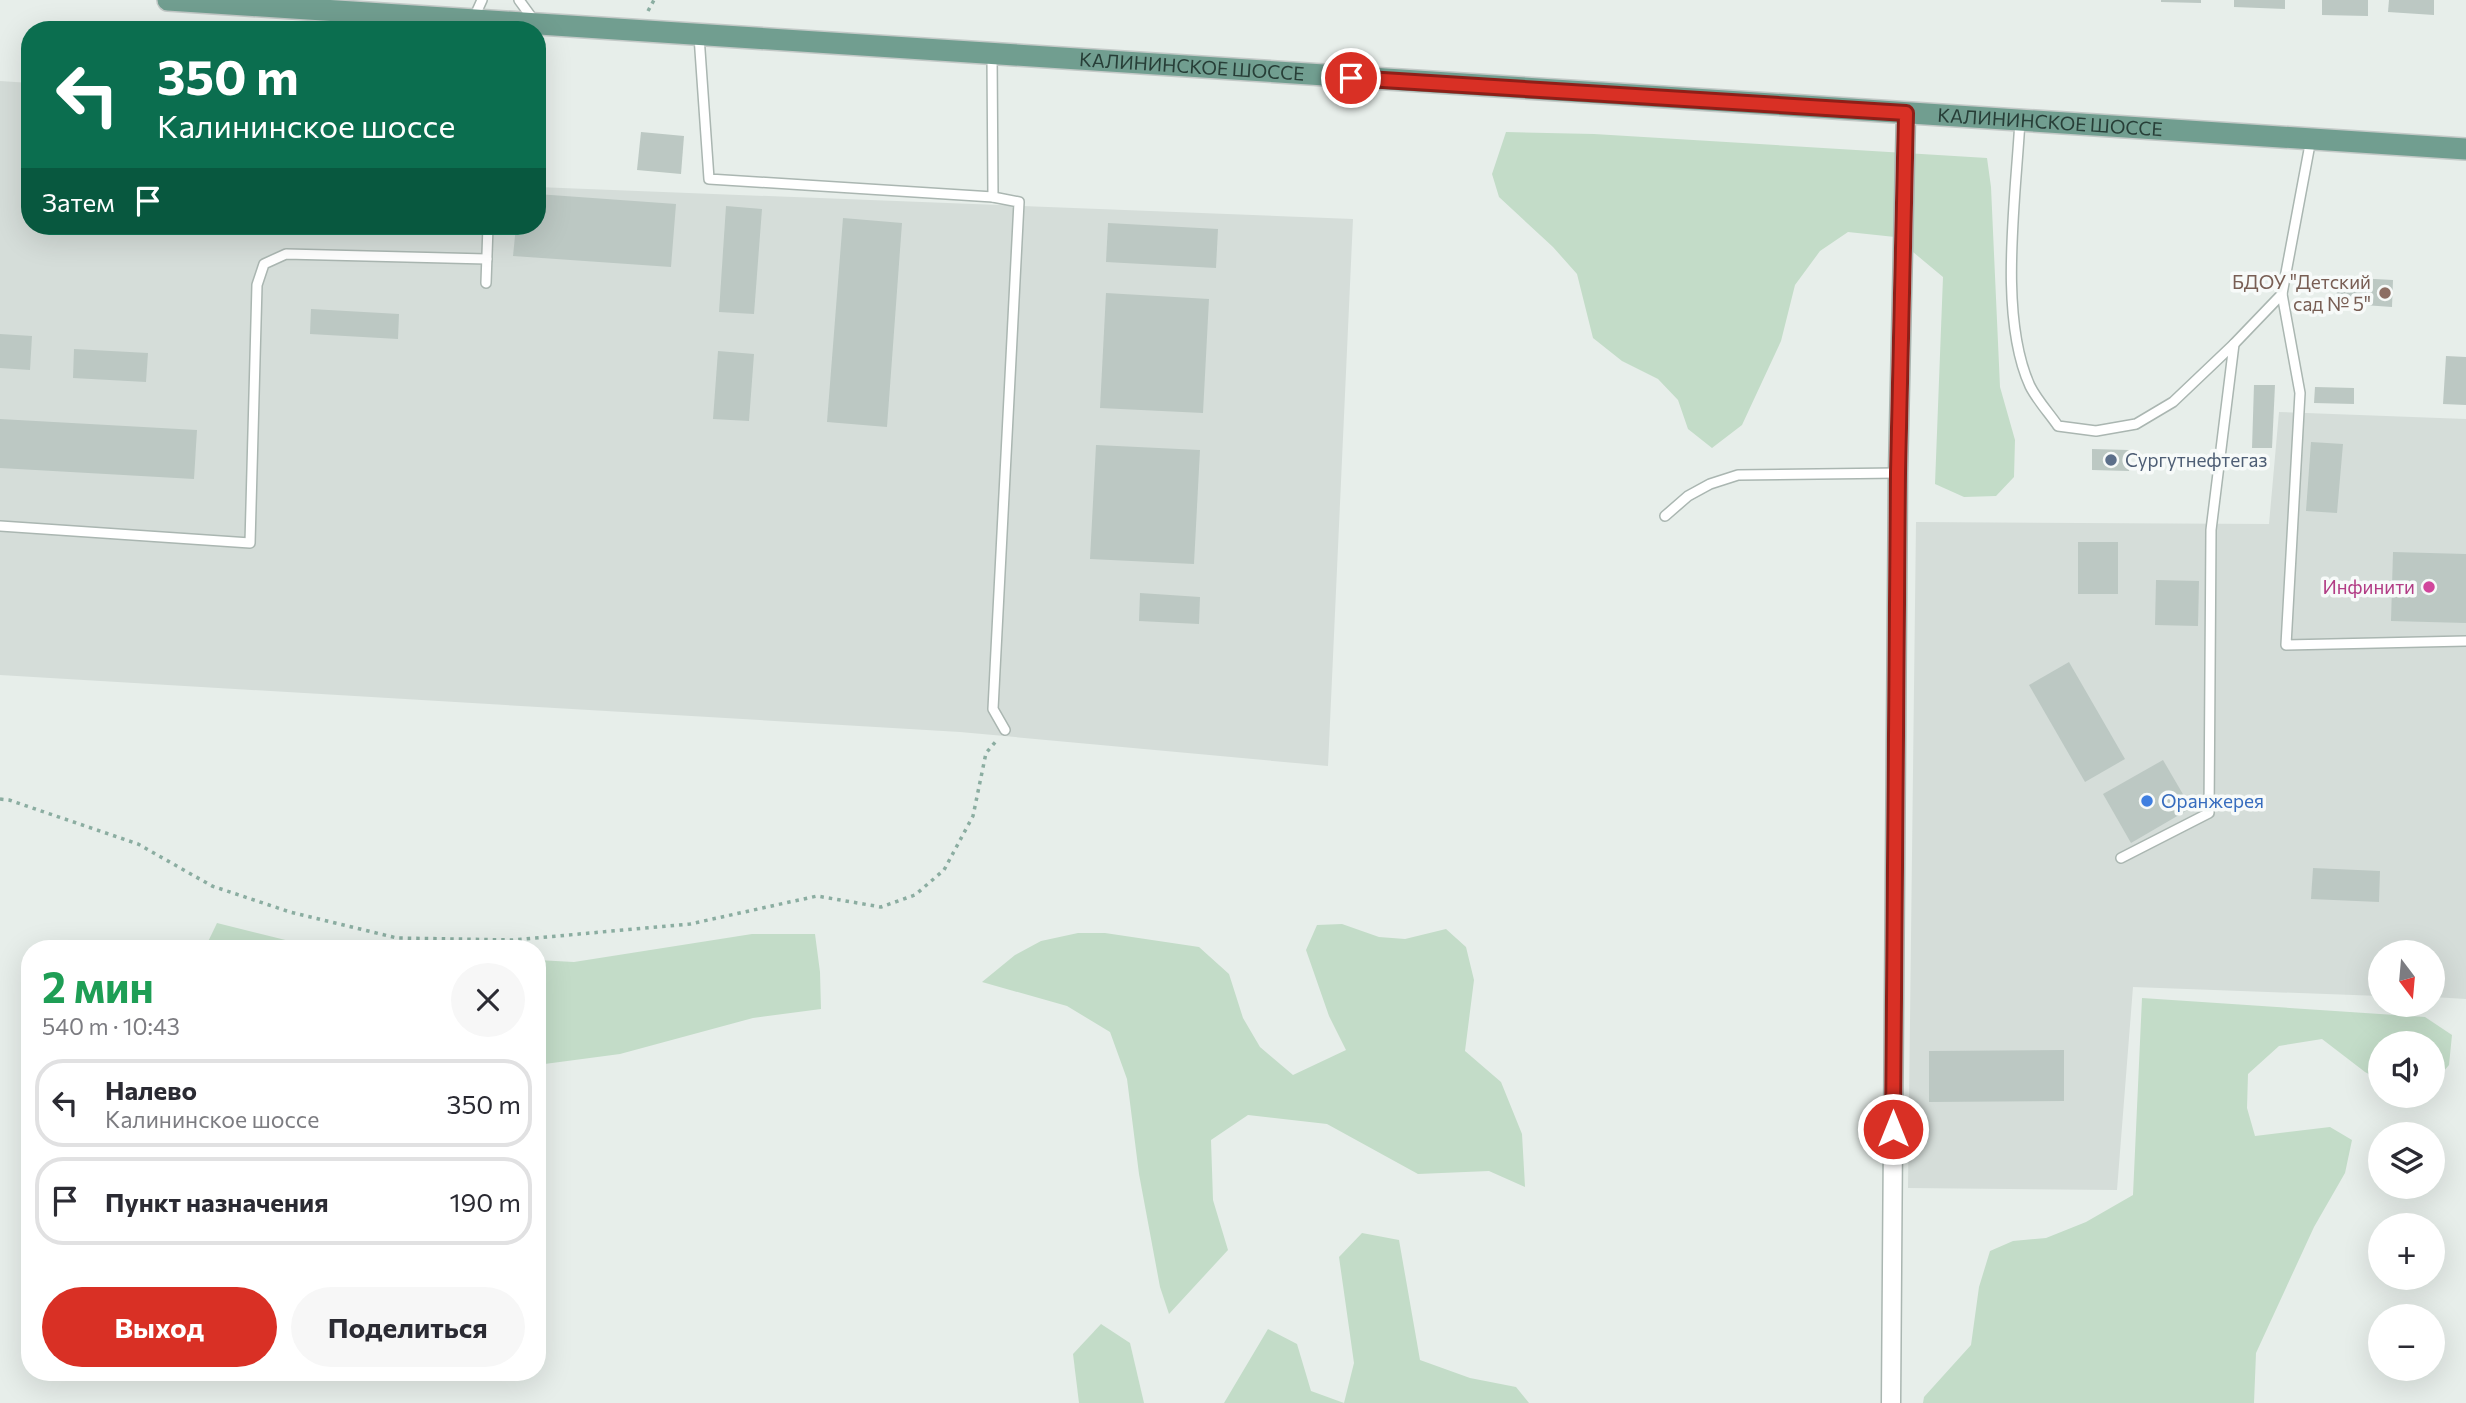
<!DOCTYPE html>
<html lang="ru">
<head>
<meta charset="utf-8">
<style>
  body { margin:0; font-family:Commissioner,sans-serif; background:#f7f7f7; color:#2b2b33; height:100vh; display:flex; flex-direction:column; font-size:26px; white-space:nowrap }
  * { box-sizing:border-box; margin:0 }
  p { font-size:23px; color:#7c7c81 }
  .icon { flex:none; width:38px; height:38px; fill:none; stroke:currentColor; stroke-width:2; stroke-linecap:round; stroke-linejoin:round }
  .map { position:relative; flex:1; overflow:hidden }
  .sheet { position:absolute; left:21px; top:940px; width:525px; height:441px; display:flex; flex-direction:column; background:#fff; border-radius:28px; box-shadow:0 7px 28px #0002 }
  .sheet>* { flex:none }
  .top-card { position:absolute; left:21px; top:21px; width:525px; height:214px; border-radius:28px; box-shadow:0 7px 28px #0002; background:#0b6e4f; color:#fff; overflow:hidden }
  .needle { width:46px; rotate:164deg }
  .tools { position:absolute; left:2368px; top:940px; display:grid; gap:14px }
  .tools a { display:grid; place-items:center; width:77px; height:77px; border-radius:50%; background:#fff; box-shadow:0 7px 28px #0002; font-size:35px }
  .pin { position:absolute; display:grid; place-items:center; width:60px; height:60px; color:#fff; margin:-30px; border:4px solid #fff; border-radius:50%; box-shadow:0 2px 7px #0007 }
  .me { position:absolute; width:77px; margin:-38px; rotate:0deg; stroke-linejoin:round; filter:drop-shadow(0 0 5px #0008) }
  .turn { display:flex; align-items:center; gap:24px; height:147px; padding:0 21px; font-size:32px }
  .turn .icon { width:91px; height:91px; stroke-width:2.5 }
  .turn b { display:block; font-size:49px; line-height:60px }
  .then { display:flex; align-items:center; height:66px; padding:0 21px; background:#0003; gap:14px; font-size:26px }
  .round { display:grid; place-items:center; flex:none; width:74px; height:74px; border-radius:37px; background:#f7f7f7 }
  .headline { display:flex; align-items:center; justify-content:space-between; height:119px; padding:0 21px }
  h1 { font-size:42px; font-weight:700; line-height:52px; color:#1e9e55 }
  .action { display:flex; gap:14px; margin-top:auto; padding:14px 21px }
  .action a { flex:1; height:80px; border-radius:42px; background:#d93025; color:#fff; font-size:28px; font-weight:700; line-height:80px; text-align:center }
  .action a+a { background:#f7f7f7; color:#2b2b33 }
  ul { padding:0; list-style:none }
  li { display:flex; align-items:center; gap:21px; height:88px; margin:0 14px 10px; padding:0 7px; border:4px solid #e1e1e2; border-radius:28px }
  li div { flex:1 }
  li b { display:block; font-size:26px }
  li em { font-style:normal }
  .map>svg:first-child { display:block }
  .built { fill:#d5ddd9 }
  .green { fill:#c3dcc8 }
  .building { fill:#bcc8c3 }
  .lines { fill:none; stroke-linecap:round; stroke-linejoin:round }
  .service-casing { stroke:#aab6b1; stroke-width:12 }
  .minor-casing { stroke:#aab6b1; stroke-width:21 }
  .primary-casing { stroke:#c3c9c7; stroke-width:24 }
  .path { stroke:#8bada1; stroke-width:3.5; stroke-dasharray:3.5 5; stroke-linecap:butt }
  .service { stroke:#fff; stroke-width:9 }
  .minor { stroke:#fff; stroke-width:18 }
  .primary { stroke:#719e90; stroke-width:21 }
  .route-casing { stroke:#8d1f18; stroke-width:18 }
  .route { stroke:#d93025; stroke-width:12 }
  .education-dot { fill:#8d6e63; stroke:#f7faf9; stroke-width:2.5 }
  .service-dot { fill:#5c6f8a; stroke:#f7faf9; stroke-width:2.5 }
  .hotel-dot { fill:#d1479c; stroke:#f7faf9; stroke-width:2.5 }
  .shop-dot { fill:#3f7fe0; stroke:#f7faf9; stroke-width:2.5 }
  .labels { text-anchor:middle; stroke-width:7; stroke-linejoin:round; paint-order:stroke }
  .street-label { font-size:19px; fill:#273e37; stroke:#f7faf9 }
  .education-label { font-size:19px; fill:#785e54; stroke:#f7faf9; text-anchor:end }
  .service-label { font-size:19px; fill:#4e5e75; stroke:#f7faf9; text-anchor:start }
  .hotel-label { font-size:19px; fill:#b23c85; stroke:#f7faf9; text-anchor:end }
  .shop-label { font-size:19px; fill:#366cbe; stroke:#f7faf9; text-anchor:start }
</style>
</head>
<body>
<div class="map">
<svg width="2466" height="1403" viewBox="0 0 2466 1403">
  <rect width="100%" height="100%" fill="#e7eeea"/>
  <g class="built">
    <polygon points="0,81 30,83 30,226 537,226 537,187 1353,219 1328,766 960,732 0,675"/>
    <polygon points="2279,412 2466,419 2466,999 2433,997 2432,952 2380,952 2380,996 2133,987 2117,1190 1908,1188 1916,522 2269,524"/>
  </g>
  <g class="green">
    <polygon points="1506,132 1594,134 1987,158 1991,187 2000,387 2015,440 2014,477 1996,496 1964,497 1935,484 1943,277 1895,237 1848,232 1820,251 1795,285 1781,341 1742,425 1712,448 1688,429 1678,400 1658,379 1622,361 1593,338 1577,274 1553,247 1499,197 1492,174"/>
    <polygon points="217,923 318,948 205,948"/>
    <polygon points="1342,924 1379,937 1405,939 1446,929 1466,947 1474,980 1465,1051 1501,1082 1522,1134 1525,1187 1489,1171 1418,1174 1327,1124 1248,1115 1211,1140 1213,1200 1228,1250 1169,1314 1160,1287 1139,1174 1127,1079 1110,1032 1067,1006 982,982 1015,955 1041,941 1078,933 1105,933 1199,947 1229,974 1243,1018 1260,1047 1293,1075 1346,1050 1329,1016 1306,950 1317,925"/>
    <polygon points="752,934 815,934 820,972 821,1009 753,1018 620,1054 537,1065 537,960 574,962"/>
    <polygon points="2142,998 2425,1017 2452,1035 2449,1065 2433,1084 2432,1043 2380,1043 2380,1080 2365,1072 2322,1039 2279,1046 2248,1074 2247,1108 2255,1136 2330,1127 2352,1140 2345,1173 2314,1227 2256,1353 2254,1403 1923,1403 1924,1397 1971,1345 1979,1287 1990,1251 2013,1241 2046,1238 2086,1222 2133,1195"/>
    <polygon points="1362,1233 1399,1240 1420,1360 1470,1378 1516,1387 1529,1403 1224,1403 1268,1329 1297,1344 1311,1391 1344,1403 1354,1363 1339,1257"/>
    <polygon points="1101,1324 1130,1343 1144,1403 1079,1403 1073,1354"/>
  </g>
  <g class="building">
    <polygon points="2161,0 2201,0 2201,3 2161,2"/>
    <polygon points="2234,0 2285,0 2285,9 2234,7"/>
    <polygon points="2322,0 2368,0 2368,16 2322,15"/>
    <polygon points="2389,0 2434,0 2434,15 2388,12"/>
    <polygon points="641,132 684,136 681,174 637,170"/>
    <polygon points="537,194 676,204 671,267 513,256 516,226 537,226"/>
    <polygon points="726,206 762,209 754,314 719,312"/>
    <polygon points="843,218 902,223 887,427 827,422"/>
    <polygon points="1108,223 1218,229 1216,268 1106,262"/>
    <polygon points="2338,277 2393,280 2392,307 2336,303"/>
    <polygon points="1106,293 1209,299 1203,413 1100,408"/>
    <polygon points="311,309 399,314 398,339 310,334"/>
    <polygon points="0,334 32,336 30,370 0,368"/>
    <polygon points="74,349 148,353 146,382 73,378"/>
    <polygon points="718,351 754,354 749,421 713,419"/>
    <polygon points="2446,356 2466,357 2466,405 2443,404"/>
    <polygon points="2254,385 2275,385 2272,448 2252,448"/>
    <polygon points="2315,387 2354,388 2354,404 2314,403"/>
    <polygon points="0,419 197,430 194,479 0,468"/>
    <polygon points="2311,442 2343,444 2337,513 2306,511"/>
    <polygon points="1096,445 1200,450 1194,564 1090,559"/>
    <polygon points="2092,449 2129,450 2129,471 2092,470"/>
    <rect x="2078" y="542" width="40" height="52"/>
    <polygon points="2393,552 2466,554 2466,623 2391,621"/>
    <polygon points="2156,580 2199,581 2198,626 2155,625"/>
    <polygon points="1140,593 1200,597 1199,624 1139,621"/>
    <polygon points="2069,662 2125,759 2085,782 2029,685"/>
    <polygon points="2163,760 2191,808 2131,843 2103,794"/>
    <polygon points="2313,868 2380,871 2379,902 2311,899"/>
    <polygon points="2064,1050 2064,1101 1929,1102 1929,1051"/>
  </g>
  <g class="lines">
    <defs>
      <g id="service">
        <polyline points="519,0 535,22"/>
        <polyline points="473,20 482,0"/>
        <polyline points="699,36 709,179 993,197 992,54"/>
        <path d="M2020 120C2016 197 1998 316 2030 386 2037 400 2049 413 2058 426L2096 431 2136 424 2173 402 2234 344 2282 294 2311 139"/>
        <polyline points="993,197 1019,202 993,709 1005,730"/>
        <polyline points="486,283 488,226"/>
        <polyline points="2282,294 2300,393 2286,645 2466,641"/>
        <polyline points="1665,516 1688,496 1710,484 1738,475 1898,473"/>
        <polyline points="0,526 250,543 257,285 264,264 286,254 487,259"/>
        <polyline points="2121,858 2209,813 2211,530 2234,344"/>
      </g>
      <polyline id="minor" points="1891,1403 1898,473 1906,113"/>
      <g id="primary">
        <path id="s1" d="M168 0 2466 149"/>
      </g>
    </defs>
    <use href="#service" class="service-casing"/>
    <use href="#minor" class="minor-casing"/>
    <use href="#primary" class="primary-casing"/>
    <g class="path">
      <polyline points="648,11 654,0"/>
      <polyline points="0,799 9,800 138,844 212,886 290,912 397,938 513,940 690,924 817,896 881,907 915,895 944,870 973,816 986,753 997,740"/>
    </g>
    <use href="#service" class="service"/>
    <use href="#minor" class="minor"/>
    <use href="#primary" class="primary"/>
  </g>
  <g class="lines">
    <defs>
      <polyline id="route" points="1351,78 1906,113 1898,473 1893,1129"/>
    </defs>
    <use href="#route" class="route-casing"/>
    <use href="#route" class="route"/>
  </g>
  <circle class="education-dot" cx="2385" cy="293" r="7"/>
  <circle class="service-dot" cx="2111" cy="460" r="7"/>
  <circle class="hotel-dot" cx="2429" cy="587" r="7"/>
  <circle class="shop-dot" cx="2147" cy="801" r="7"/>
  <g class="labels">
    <g class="street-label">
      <text dy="7" stroke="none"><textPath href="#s1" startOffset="1026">КАЛИНИНСКОЕ ШОССЕ</textPath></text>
      <text dy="7" stroke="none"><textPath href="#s1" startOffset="1886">КАЛИНИНСКОЕ ШОССЕ</textPath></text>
    </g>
    <g class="education-label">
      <text x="2371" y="289">БДОУ "Детский<tspan x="2371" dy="22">сад № 5"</tspan></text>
    </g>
    <g class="service-label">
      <text x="2125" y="467">Сургутнефтегаз</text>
    </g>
    <g class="hotel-label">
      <text x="2415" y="594">Инфинити</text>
    </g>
    <g class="shop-label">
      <text x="2161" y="808">Оранжерея</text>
    </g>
  </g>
</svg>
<div class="tools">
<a><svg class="needle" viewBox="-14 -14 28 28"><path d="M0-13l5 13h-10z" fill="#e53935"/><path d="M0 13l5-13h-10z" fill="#7c7c81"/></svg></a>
<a><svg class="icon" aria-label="sound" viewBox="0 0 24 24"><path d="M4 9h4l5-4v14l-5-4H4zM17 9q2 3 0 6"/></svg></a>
<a><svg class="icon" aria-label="layers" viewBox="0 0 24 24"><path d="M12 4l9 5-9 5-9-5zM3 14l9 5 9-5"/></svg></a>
<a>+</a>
<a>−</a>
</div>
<div class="pin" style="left:1351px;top:78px;background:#d93025"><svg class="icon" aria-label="arrive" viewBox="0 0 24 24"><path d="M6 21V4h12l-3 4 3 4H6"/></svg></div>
<svg class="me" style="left:1893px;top:1129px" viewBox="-20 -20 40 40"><circle r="17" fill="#d93025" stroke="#fff" stroke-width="3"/><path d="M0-11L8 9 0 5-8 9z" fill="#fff"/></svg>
<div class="top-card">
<div class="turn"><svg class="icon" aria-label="left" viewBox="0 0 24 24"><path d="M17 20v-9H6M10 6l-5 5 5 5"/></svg><div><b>350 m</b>Калининское шоссе</div></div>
<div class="then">Затем<svg class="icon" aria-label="arrive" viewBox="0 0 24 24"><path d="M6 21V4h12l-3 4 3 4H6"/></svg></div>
</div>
<section class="sheet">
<div class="headline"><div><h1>2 мин</h1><p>540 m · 10:43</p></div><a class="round"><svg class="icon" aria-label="close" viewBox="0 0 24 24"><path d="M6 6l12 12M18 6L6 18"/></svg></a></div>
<ul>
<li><svg class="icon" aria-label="left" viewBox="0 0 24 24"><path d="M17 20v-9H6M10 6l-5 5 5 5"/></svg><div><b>Налево</b><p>Калининское шоссе</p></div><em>350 m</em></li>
<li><svg class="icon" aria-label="arrive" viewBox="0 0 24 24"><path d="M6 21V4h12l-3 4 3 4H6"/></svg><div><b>Пункт назначения</b></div><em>190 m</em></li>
</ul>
<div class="action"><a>Выход</a><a>Поделиться</a></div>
</section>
</div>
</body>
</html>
